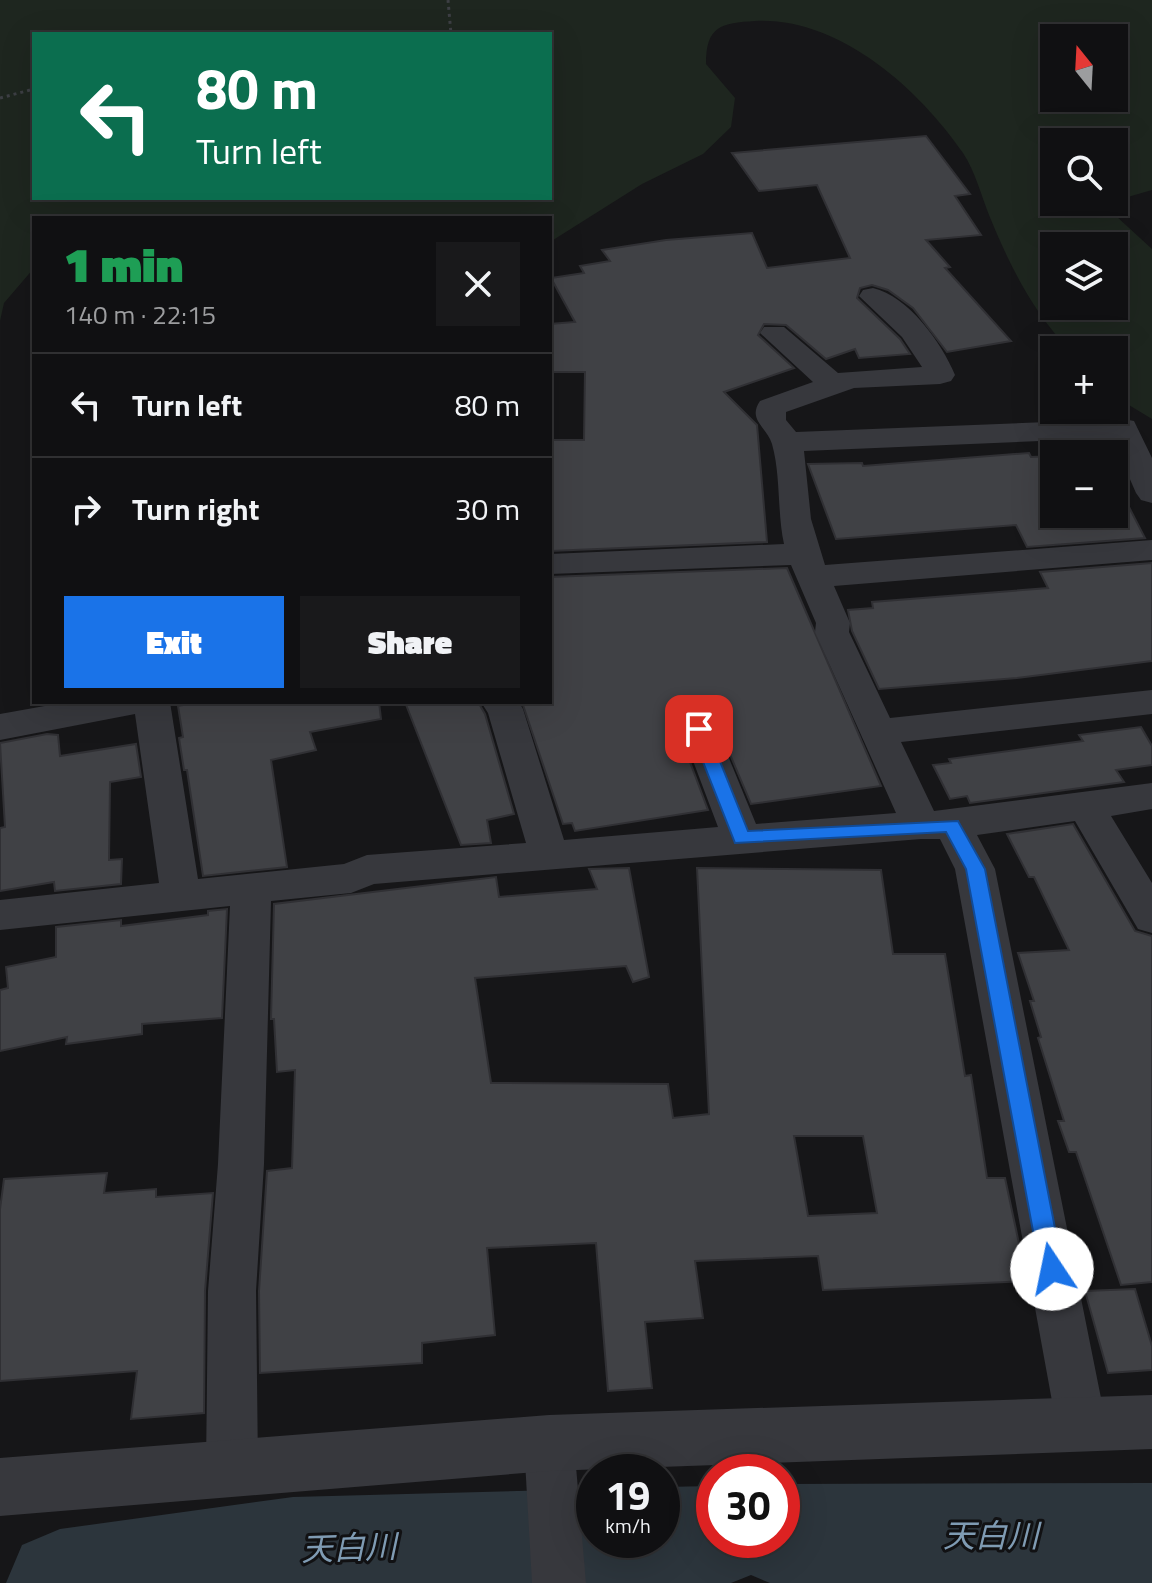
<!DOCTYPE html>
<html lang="en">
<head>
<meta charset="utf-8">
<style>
  body { margin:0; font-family:"Titillium Web","Noto Sans JP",sans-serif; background:#19191b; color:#f1f3f6; height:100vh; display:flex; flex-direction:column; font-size:30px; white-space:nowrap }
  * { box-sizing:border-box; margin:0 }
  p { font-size:26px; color:#9c9d9f }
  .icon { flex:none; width:44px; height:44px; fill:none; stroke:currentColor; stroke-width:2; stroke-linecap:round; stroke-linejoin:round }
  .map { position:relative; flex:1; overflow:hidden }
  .side { position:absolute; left:32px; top:216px; width:520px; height:488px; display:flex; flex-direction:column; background:#101012; border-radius:0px; box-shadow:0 8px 32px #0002,0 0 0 2px #303032 }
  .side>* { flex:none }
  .top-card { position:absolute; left:32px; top:32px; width:520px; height:168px; border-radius:0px; box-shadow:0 8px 32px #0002,0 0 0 2px #303032; background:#0b6e4f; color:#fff; overflow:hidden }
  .needle { width:52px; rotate:342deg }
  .fabs { position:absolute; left:1040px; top:24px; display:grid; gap:16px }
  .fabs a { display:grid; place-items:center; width:88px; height:88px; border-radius:0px; background:#101012; box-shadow:0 8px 32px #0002,0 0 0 2px #303032; font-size:40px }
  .speed { position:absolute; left:576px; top:1454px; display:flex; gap:16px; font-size:40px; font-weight:700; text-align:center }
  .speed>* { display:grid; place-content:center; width:104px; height:104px; border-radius:50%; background:#101012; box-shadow:0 8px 32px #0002,0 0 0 2px #303032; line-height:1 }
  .speed small { font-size:20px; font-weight:400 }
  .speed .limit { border:12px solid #d22; background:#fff; color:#111 }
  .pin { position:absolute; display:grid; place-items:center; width:68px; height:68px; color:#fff; margin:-34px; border-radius:16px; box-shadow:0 4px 12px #0006 }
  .me { position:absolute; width:88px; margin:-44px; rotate:349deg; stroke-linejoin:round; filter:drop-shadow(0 0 6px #0008) }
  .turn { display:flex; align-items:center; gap:28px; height:168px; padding:0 32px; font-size:36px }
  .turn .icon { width:104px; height:104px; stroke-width:2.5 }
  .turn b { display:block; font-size:56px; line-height:68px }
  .round { display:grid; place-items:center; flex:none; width:84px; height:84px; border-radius:0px; background:#19191b }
  .overview { display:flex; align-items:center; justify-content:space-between; height:136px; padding:0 32px }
  h1 { font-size:48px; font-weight:800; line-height:60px; color:#1e9e55 }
  .primary-button { display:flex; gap:16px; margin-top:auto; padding:16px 32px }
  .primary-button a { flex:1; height:92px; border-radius:0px; background:#1a73e8; color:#fff; font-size:32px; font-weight:800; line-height:92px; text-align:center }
  .primary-button a+a { background:#19191b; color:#f1f3f6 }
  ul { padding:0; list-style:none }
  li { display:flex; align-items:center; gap:24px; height:104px; padding:0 32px; border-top:2px solid #303032 }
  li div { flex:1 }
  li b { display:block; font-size:30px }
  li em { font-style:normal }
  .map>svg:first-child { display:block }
  .green { fill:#1e261f; fill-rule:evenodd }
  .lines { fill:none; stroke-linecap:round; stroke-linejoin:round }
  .river { fill:#2c353c; fill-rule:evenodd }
  .building { fill:#404145; stroke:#303034; stroke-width:2; fill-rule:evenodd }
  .path { stroke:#3d3f44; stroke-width:3; stroke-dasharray:3 4; stroke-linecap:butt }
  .minor { fill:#37383d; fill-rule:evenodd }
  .tertiary { fill:#37383d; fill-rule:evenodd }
  .route { fill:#1a73e8; stroke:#114b97; stroke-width:2 }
  .labels { text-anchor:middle; stroke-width:6; stroke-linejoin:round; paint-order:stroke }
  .near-water-label { font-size:32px; font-style:italic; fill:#7f9bb3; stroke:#111113 }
</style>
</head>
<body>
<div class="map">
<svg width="1152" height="1583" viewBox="0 0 1152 1583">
  <rect width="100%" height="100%" fill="#161618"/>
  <path class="green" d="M0 0H1152V190L1114 201V142H1054V202H1111L1104 205 1152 249V419L1114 396V350H1069C1031 309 1010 266 989 215 981 195 975 171 963 153 918 88 839 17 755 21 721 23 706 26 706 64L735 98 731 127 703 154 642 184 550 242V218H34V268L4 303 0 321ZM34 34H550V198H34ZM1054 38H1114V98H1054ZM1114 246V306H1054V246Z"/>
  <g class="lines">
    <polygon class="river" points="1152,1483 1152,1583 770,1583 751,1575 731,1583 6,1583 22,1545 60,1529 293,1497 594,1489 594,1540 662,1540 662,1487 714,1486 714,1540 782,1540 782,1484"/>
  </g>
  <g class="building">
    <polygon points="926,136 970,194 955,196 981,235 926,240 950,267 945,268 1011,341 947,352 913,308 888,290 872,285 860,288 857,298 900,339 910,354 859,358 855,349 826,359 786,325 764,324 758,335 794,368 724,392 757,425 767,542 550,551 550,440 584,440 585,372 550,372 550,324 575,322 551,278 584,273 580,266 610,261 602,250 666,240 752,233 767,268 850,258 817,185 759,191 732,153"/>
    <polygon points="1029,453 1031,457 1054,456 1054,514 1114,514 1114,478 1145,538 1027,547 1016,525 836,539 808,464 862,463 863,466"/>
    <polygon points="1152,563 1152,661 1017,678 879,689 852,631 848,610 873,608 872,602 1048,588 1040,572"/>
    <polygon points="787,568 881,786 751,804 715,719 698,713 683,719 678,730 708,810 575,831 572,823 563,824 522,702 550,702 550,577"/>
    <polygon points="198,702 379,702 381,719 310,732 316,750 271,760 287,867 203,876 187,770 184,770 179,738 183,737 178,706"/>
    <polygon points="405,702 478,702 485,714 514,814 487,820 491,843 461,845"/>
    <polygon points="1141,727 1152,746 1152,765 1116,770 1124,782 970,803 967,796 950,799 933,765 951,763 949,759 1083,741 1079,735"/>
    <polygon points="47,734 58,735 60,756 136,744 141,777 110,782 109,860 122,859 121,884 55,891 54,882 0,891 0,828 5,827 0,743"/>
    <polygon points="1073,824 1135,931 1152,936 1152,1282 1121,1285 1076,1152 1069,1152 1058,1121 1064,1121 1038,1038 1041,1037 1030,1001 1034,1001 1018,953 1069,950 1034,877 1029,877 1007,834"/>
    <path d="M629 868 649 977 633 982 626 966 475 978 491 1083 668 1084 673 1118 709 1114 697 868 881 870 893 954H945L965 1076 971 1075 987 1178H1005L1027 1281 823 1290 818 1256 695 1261 703 1318 645 1322 652 1388 608 1391 596 1243 487 1248 495 1335 422 1343V1363L260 1373 259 1291 267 1171 292 1168 295 1070 277 1072 274 1019H271L274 904 496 877 499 897 597 889 589 869ZM794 1136H863L877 1213 808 1216Z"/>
    <polygon points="227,909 222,1018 142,1024 142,1034 66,1044 67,1037 0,1051 0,990 8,988 6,967 56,957 56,927 121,920 121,926 208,915 208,911"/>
    <polygon points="107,1173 104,1193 156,1189 156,1197 213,1193 205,1291 204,1413 131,1419 137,1371 0,1381 0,1209 4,1179"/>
    <polygon points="1135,1289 1152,1346 1152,1370 1108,1373 1085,1291"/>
  </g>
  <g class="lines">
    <g class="path">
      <polyline points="448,0 451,34"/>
      <polyline points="0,98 34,89"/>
    </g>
    <g class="minor">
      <path d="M873 288C908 296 942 343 955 375L951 381 940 384 854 388 786 412V420L796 432 1123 419 1134 421 1152 458V503L1141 500 1136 493 1112 438 804 451 811 519 825 565 1152 540V560L834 586 850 623 849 632 890 718 1152 690V714L901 742 934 811 1152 783V809L1111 816 1152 883V933L1138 929 1075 821 977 835 995 869 1106 1423 1099 1440 1081 1447 1063 1440 1056 1423 955 869 940 839H921L374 884 351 893 271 901 264 1164 256 1291 258 1468 250 1485 232 1493 214 1485 206 1468 208 1291 218 1164 230 906 0 930V900L159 883 135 714 0 740V714L67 702H170L198 879 344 864 367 855 526 843 488 713 481 702H519L523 709 564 840 718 827 681 729 686 720 699 716 712 720 717 729 756 824 896 813 815 632 816 623 791 565 550 574V554L784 544C777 512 781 476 772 444 767 427 747 420 760 401L813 382 760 333 764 327H784L838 373 922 367 902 337 859 296 863 290Z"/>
      <polygon points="549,1419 567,1426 574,1443 586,1583 532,1583 524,1443 531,1426"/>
    </g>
    <polygon class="tertiary" points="1152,1395 1152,1449 549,1471 0,1516 0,1458 549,1415"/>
  </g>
  <polygon class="route" points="699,723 707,729 748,831 958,821 985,869 1063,1269 1060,1276 1052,1279 1044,1276 1040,1269 966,869 946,832 735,843 690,729"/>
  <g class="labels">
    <g class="near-water-label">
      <text x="991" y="1547">天白川</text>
      <text transform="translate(349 1548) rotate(-2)" y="11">天白川</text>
    </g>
  </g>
</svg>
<div class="fabs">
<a><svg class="needle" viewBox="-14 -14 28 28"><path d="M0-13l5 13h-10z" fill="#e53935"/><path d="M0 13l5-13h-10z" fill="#9c9d9f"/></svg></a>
<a><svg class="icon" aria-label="search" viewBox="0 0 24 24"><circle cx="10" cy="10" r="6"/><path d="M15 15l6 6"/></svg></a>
<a><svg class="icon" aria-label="layers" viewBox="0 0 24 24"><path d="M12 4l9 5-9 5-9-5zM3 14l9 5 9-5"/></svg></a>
<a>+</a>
<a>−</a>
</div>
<div class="speed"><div>19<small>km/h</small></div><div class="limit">30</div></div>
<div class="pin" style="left:699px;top:729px;background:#d93025"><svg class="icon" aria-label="arrive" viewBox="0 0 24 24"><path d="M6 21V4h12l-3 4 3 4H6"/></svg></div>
<svg class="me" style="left:1052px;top:1269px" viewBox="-20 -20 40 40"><circle r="19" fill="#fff"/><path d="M0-13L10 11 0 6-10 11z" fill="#1a73e8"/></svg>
<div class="top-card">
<div class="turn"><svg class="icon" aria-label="left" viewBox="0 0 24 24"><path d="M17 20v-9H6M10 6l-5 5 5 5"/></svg><div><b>80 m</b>Turn left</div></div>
</div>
<section class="side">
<div class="overview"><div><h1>1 min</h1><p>140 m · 22:15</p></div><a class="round"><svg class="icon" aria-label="close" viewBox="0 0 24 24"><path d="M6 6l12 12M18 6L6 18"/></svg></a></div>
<ul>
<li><svg class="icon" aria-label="left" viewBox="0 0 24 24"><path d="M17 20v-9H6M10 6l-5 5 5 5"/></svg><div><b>Turn left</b></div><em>80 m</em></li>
<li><svg class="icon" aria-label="right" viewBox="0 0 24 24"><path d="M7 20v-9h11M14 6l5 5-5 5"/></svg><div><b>Turn right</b></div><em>30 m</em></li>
</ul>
<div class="primary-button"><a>Exit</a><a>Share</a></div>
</section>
</div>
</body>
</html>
